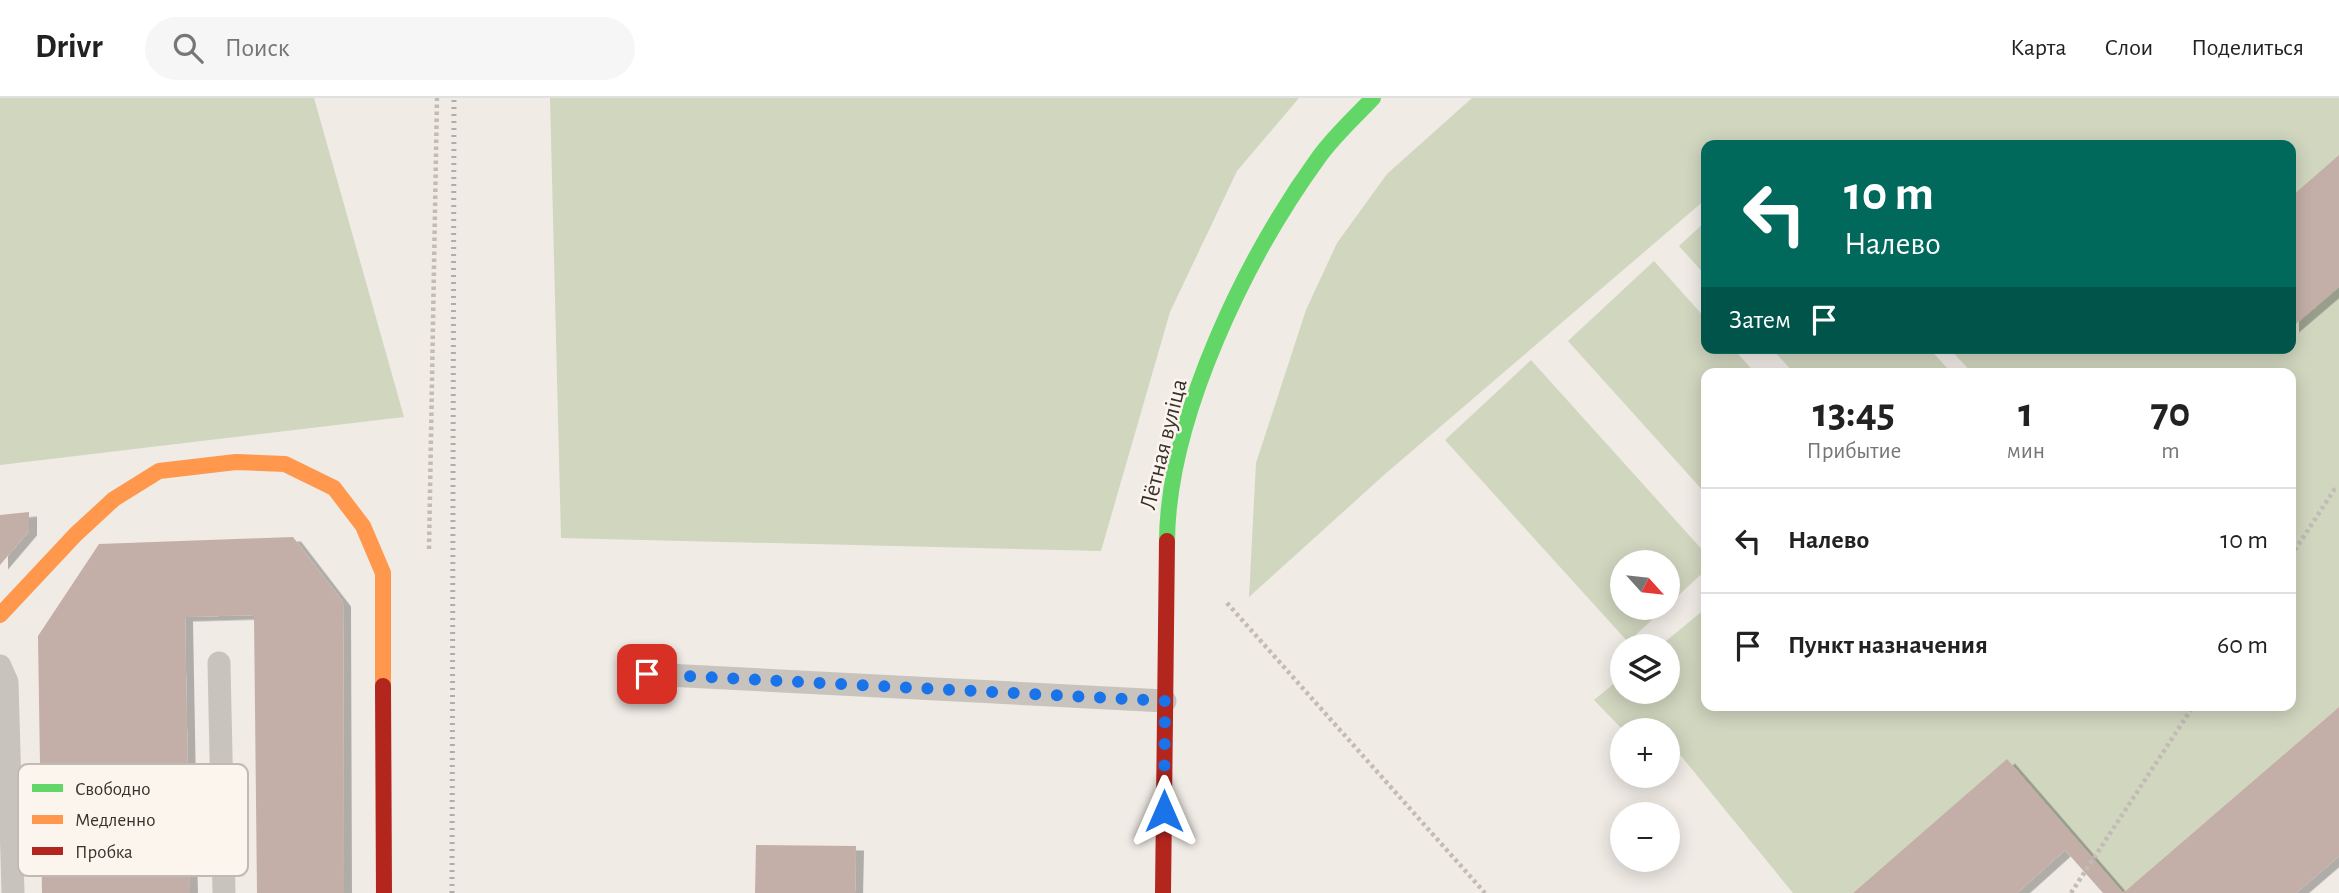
<!DOCTYPE html>
<html lang="ru">
<head>
<meta charset="utf-8">
<style>
  body { margin:0; font-family:"Alegreya Sans",sans-serif; background:#f6f6f6; color:#222; height:100vh; display:flex; flex-direction:column; font-size:26px; white-space:nowrap }
  * { box-sizing:border-box; margin:0 }
  p { font-size:23px; color:#767676 }
  .icon { flex:none; width:38px; height:38px; fill:none; stroke:currentColor; stroke-width:2; stroke-linecap:round; stroke-linejoin:round }
  .map { position:relative; flex:1; overflow:hidden }
  .drawer { position:absolute; left:1701px; top:270px; width:595px; height:343px; display:flex; flex-direction:column; background:#fff; border-radius:14px; box-shadow:0 4px 18px #0003 }
  .drawer>* { flex:none }
  .guide { position:absolute; left:1701px; top:42px; width:595px; height:214px; border-radius:14px; box-shadow:0 4px 18px #0003; background:#00695c; color:#fff; overflow:hidden }
  .needle { width:46px; rotate:117deg }
  .controls { position:absolute; left:1610px; top:452px; display:grid; gap:14px }
  .controls a { display:grid; place-items:center; width:70px; height:70px; border-radius:50%; background:#fff; box-shadow:0 4px 18px #0003; font-size:35px }
  .pin { position:absolute; display:grid; place-items:center; width:60px; height:60px; color:#fff; margin:-30px; border-radius:14px; box-shadow:0 4px 10px #0006 }
  .me { position:absolute; width:77px; margin:-38px; rotate:0deg; stroke-linejoin:round; filter:drop-shadow(0 0 5px #0008) }
  .turn { display:flex; align-items:center; gap:24px; height:147px; padding:0 28px; font-size:32px }
  .turn .icon { width:91px; height:91px; stroke-width:2.5 }
  .turn b { display:block; font-size:49px; line-height:60px }
  .then { display:flex; align-items:center; height:66px; padding:0 28px; background:#0003; gap:14px; font-size:26px }
  .eta { display:flex; justify-content:space-evenly; align-items:center; height:119px; text-align:center }
  .eta b { font-size:42px; font-weight:700; line-height:49px }
  ul { padding:0; list-style:none }
  li { display:flex; align-items:center; gap:21px; height:105px; padding:0 28px; border-top:2px solid #e0e0e0 }
  li div { flex:1 }
  li b { display:block; font-size:26px }
  li em { font-style:normal }
  header { display:flex; align-items:center; gap:42px; box-sizing:border-box; height:98px; padding:0 35px; background:#fff; border-bottom:2px solid #e0e0e0 }
  header strong { font-size:33px }
  nav { display:flex; gap:38px; margin-inline-start:auto; font-size:24px }
  .search { width:490px; height:63px; background:#f6f6f6; display:flex; align-items:center; gap:18px; box-sizing:border-box; padding:0 24px; border-radius:38px; color:#767676; font-size:26px }
  .map>svg:first-child { display:block }
  .green { fill:#d1d6bf }
  .building { fill:#c3afa7; filter:url(#shadow) }
  .lines { fill:none; stroke-linecap:round; stroke-linejoin:round }
  .path { stroke:#c2bbb6; stroke-width:4.5; stroke-dasharray:3.5 3.5; stroke-linecap:butt }
  .lane { stroke:#c9c3be; stroke-width:23 }
  .fast { stroke:#63d668; stroke-width:16 }
  .slow { stroke:#ff974d; stroke-width:16 }
  .jam { stroke:#b3261e; stroke-width:16 }
  .rail { stroke:#b1aca8; stroke-width:5; stroke-dasharray:2 5; stroke-linecap:butt }
  .route { stroke:#1a73e8; stroke-width:12; stroke-dasharray:0 21.6 }
  .labels { text-anchor:middle; stroke-width:5; stroke-linejoin:round; paint-order:stroke }
  .street-label { font-size:24px; fill:#3b302b; stroke:#fbf5ee }
  .key { fill:#fbf5ee; stroke:#c1bab4; stroke-width:2 }
  .key-label { font-size:19px; fill:#3b302b }
</style>
</head>
<body>
<header>
<strong>Drivr</strong>
<div class="search"><svg class="icon" aria-label="search" viewBox="0 0 24 24"><circle cx="10" cy="10" r="6"/><path d="M15 15l6 6"/></svg>Поиск</div>
<nav><a>Карта</a><a>Слои</a><a>Поделиться</a></nav>
</header>
<div class="map">
<svg width="2339" height="795" viewBox="0 0 2339 795">
  <defs>
    <filter id="shadow"><feDropShadow dx="8" dy="4.5" stdDeviation="0" flood-color="#0004"/></filter>
  </defs>
  <rect width="100%" height="100%" fill="#f0ebe5"/>
  <g class="green">
    <polygon points="0,0 314,0 404,319 0,367"/>
    <polygon points="550,0 1299,0 1237,73 1170,214 1101,453 561,440"/>
    <polygon points="1472,0 2339,0 2339,609 2123,795 2007,662 1853,795 1793,795 1668,642 1668,632 1623,632 1594,602 1622,579 1622,593 1668,593 1668,548 1660,548 1706,510 1706,607 2291,607 2291,275 1972,275 1949,250 2291,250 2291,47 1706,47 1706,101 1384,377 1249,499 1256,365 1306,212 1337,145 1387,76"/>
    <polygon points="1706,123 1706,178 1679,148"/>
    <polygon points="1654,163 1706,221 1706,250 1733,250 1755,275 1706,275 1706,396 1568,243"/>
    <polygon points="1771,250 1929,250 1948,271 1944,275 1794,275"/>
    <polygon points="1531,262 1706,456 1706,472 1668,507 1668,464 1622,464 1622,509 1666,509 1628,544 1445,342"/>
  </g>
  <g class="building">
    <polygon points="2339,57 2339,189 2291,230 2291,99"/>
    <polygon points="29,414 29,433 0,467 0,417"/>
    <polygon points="293,439 343,504 344,795 257,795 254,517 185,519 190,795 42,795 38,538 99,446"/>
    <polygon points="2339,609 2339,758 2296,795 2123,795"/>
    <polygon points="2007,661 2123,795 2103,795 2065,752 2017,795 1853,795"/>
    <polygon points="756,747 856,748 855,795 755,795"/>
  </g>
  <g class="lines">
    <g class="path">
      <polyline points="429,451 437,0"/>
      <polyline points="2291,458 2334,392 2339,391"/>
      <polyline points="1227,505 1485,795"/>
      <polyline points="2071,795 2194,607"/>
    </g>
    <g class="lane">
      <polyline points="219,565 224,795"/>
      <polyline points="0,568 7,584 13,795"/>
      <polyline points="647,576 1165,603"/>
    </g>
    <path class="fast" d="M1167 443C1168 319 1247 158 1319 59 1334 38 1355 19 1373 0"/>
    <polyline class="slow" points="0,517 76,436 114,401 159,373 236,364 285,366 334,390 363,428 383,475 383,588"/>
    <g class="jam">
      <polyline points="383,588 384,795"/>
      <polyline points="1163,795 1167,443"/>
    </g>
    <polyline class="rail" points="452,795 454,0"/>
  </g>
  <g class="lines">
    <polyline class="route" points="647,576 1165,603 1164,713"/>
  </g>
  <g class="labels">
    <g class="street-label">
      <text transform="translate(1163 346) rotate(-76)" y="8">Лётная вуліца</text>
    </g>
  </g>
  <rect x="18" y="666" width="230" height="112" rx="10" class="key"/>
  <rect x="32" y="686" width="31" height="8" fill="#63d668"/>
  <rect x="32" y="717" width="31" height="9" fill="#ff974d"/>
  <rect x="32" y="749" width="31" height="8" fill="#b3261e"/>
  <g class="key-label">
    <text x="75" y="697">Свободно</text>
    <text x="75" y="728">Медленно</text>
    <text x="75" y="760">Пробка</text>
  </g>
</svg>
<div class="controls">
<a><svg class="needle" viewBox="-14 -14 28 28"><path d="M0-13l5 13h-10z" fill="#e53935"/><path d="M0 13l5-13h-10z" fill="#767676"/></svg></a>
<a><svg class="icon" aria-label="layers" viewBox="0 0 24 24"><path d="M12 4l9 5-9 5-9-5zM3 14l9 5 9-5"/></svg></a>
<a>+</a>
<a>−</a>
</div>
<div class="pin" style="left:647px;top:576px;background:#d93025"><svg class="icon" aria-label="arrive" viewBox="0 0 24 24"><path d="M6 21V4h12l-3 4 3 4H6"/></svg></div>
<svg class="me" style="left:1164px;top:713px" viewBox="-20 -20 40 40"><path d="M0-17L14 15 0 8-14 15z" fill="#1a73e8" stroke="#fff" stroke-width="4"/></svg>
<div class="guide">
<div class="turn"><svg class="icon" aria-label="left" viewBox="0 0 24 24"><path d="M17 20v-9H6M10 6l-5 5 5 5"/></svg><div><b>10 m</b>Налево</div></div>
<div class="then">Затем<svg class="icon" aria-label="arrive" viewBox="0 0 24 24"><path d="M6 21V4h12l-3 4 3 4H6"/></svg></div>
</div>
<section class="drawer">
<div class="eta">
<div><b>13:45</b><p>Прибытие</p></div>
<div><b>1</b><p>мин</p></div>
<div><b>70</b><p>m</p></div>
</div>
<ul>
<li><svg class="icon" aria-label="left" viewBox="0 0 24 24"><path d="M17 20v-9H6M10 6l-5 5 5 5"/></svg><div><b>Налево</b></div><em>10 m</em></li>
<li><svg class="icon" aria-label="arrive" viewBox="0 0 24 24"><path d="M6 21V4h12l-3 4 3 4H6"/></svg><div><b>Пункт назначения</b></div><em>60 m</em></li>
</ul>
</section>
</div>
</body>
</html>
